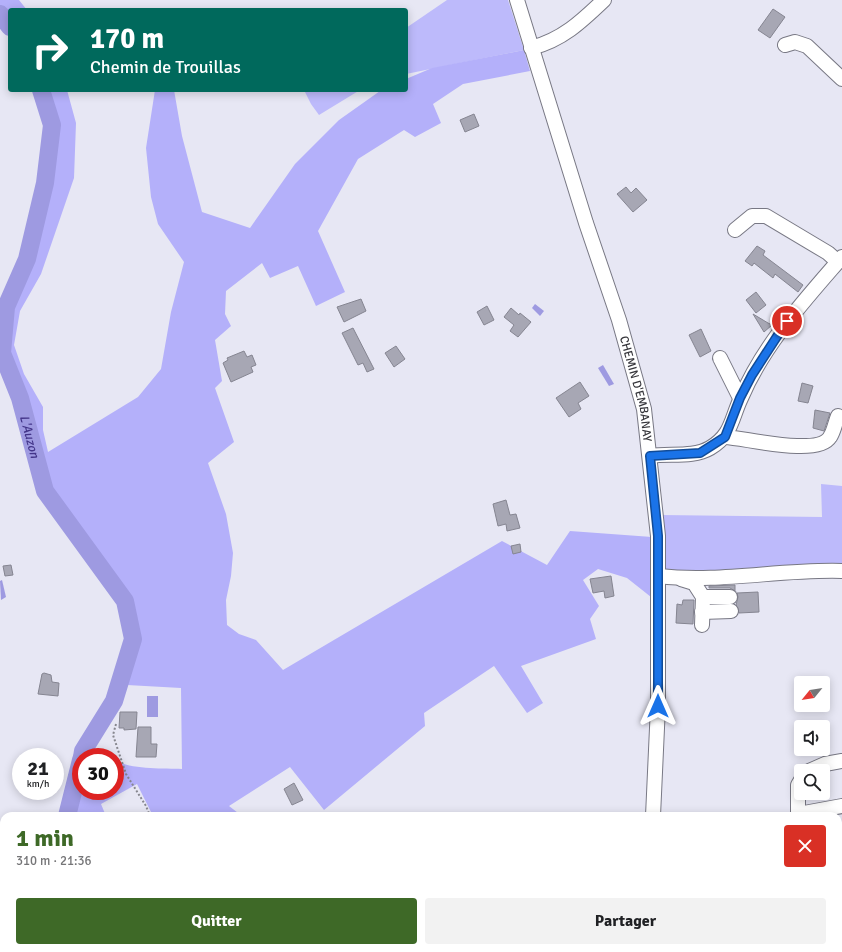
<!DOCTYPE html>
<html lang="fr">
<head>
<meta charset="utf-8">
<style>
  body { margin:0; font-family:Signika,sans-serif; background:#f2f2f2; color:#202124; height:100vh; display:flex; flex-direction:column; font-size:15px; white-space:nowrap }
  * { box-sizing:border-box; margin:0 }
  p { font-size:13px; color:#757577 }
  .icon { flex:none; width:22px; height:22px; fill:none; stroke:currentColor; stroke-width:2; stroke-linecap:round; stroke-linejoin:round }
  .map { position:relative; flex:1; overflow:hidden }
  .drawer { position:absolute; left:0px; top:812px; width:842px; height:140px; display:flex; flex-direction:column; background:#fff; border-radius:12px 12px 0 0; box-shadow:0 2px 10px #0003 }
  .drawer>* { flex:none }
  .hud { position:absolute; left:8px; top:8px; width:400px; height:84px; border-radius:4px; box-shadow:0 2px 10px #0003; background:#00695c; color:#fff; overflow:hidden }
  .needle { width:26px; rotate:240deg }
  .controls { position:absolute; left:794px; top:676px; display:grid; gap:8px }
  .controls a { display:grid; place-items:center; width:36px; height:36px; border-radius:4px; background:#fff; box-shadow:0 2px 10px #0003; font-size:20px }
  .speed { position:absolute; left:12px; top:748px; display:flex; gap:8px; font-size:20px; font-weight:700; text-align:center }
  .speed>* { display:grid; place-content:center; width:52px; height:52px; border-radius:50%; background:#fff; box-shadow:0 2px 10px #0003; line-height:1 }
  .speed small { font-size:10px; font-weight:400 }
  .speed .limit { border:6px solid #d22; background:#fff; color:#111 }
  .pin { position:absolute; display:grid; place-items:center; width:34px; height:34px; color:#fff; margin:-17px; border:2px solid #fff; border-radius:50%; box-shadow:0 1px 4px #0007 }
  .me { position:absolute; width:44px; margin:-22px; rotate:0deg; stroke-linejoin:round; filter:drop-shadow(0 0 3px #0008) }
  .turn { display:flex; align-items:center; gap:14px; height:84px; padding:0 16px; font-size:18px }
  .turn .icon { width:52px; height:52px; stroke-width:2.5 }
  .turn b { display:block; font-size:28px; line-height:34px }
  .round { display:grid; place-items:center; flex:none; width:42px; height:42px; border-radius:4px; background:#f2f2f2 }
  .overview { display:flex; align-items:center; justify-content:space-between; height:68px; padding:0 16px }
  h1 { font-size:24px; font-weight:800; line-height:30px; color:#3e6927 }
  .action { display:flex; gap:8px; margin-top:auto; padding:8px 16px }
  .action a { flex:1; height:46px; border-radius:4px; background:#3e6927; color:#fff; font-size:16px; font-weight:800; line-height:46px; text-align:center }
  .action a+a { background:#f2f2f2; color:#202124 }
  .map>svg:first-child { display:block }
  .green { fill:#bdbafb }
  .forest { fill:#b4b0fa }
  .water { fill:#9e9ae1 }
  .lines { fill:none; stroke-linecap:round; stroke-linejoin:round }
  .river { stroke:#9e9ae1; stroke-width:18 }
  .building { fill:#a7a7b4; stroke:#858591 }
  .minor-casing { stroke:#787884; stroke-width:16 }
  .path { stroke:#87878f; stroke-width:2; stroke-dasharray:2 2; stroke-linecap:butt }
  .minor { stroke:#fff; stroke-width:14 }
  .route-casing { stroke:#114b97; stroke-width:10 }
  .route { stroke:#1a73e8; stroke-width:7 }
  .labels { text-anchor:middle; stroke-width:4; stroke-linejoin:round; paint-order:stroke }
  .street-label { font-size:12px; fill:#36363b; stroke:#f4f4fd }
  .water-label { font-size:13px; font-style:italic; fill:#433589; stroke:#f4f4fd }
</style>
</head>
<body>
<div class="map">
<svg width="842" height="952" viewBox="0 0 842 952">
  <rect width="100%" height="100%" fill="#e7e7f4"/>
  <g class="green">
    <polygon points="447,0 508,0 524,50 406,74 406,28"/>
    <polygon points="304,90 360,90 319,115 311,104"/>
    <polygon points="821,484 842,486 842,567 671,573 666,570 661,515 822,517"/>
  </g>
  <g class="forest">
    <polygon points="0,0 19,0 27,10 10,10 10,20 0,7"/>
    <path d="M524 50 530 71 463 84 433 104 441 123 415 137 404 130 358 159 318 231 345 292 316 306 298 266 270 278 262 263 226 291 225 314 231 326 215 340 222 381 215 388 234 442 208 463 226 514 233 553 231 576 226 600 227 625 239 634 256 640 283 670 502 541 547 565 570 531 652 537 651 597 627 578 598 569 583 580 599 606 590 619 596 639 521 666 543 703 527 713 494 666 424 713 425 726 324 810 290 767 229 806 242 816H153L137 784 101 804 106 816H73L81 779V791H115V760C131 770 163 768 182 769L181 688 127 685 139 637 129 599 48 488 24 398 7 351 10 308 31 258 48 182 56 123 45 90H67L76 123 74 178 41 274 20 311 14 345 24 374 43 407V430L48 452 138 397 161 369 171 312 184 262 158 224 151 197 146 148 155 90H174L182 136 202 212 250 228 295 164 339 120 380 91 406 90V79L432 68Z"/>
    <polygon points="92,747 110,757 86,757 87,752"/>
    <polygon points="55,948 162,948 163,952 56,952"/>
    <polygon points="198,948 289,948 291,952 200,952"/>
  </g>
  <g class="water">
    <polygon points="535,304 544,311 540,316 532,308"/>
    <polygon points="603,365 614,384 609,386 598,368"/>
    <polygon points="2,580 6,597 1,600 0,581"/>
    <rect x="147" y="696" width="11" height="21"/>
  </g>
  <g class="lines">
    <g class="river">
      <polyline points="0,14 10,27"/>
      <path id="s1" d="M41 90 52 125 45 183 27 259 6 307 2 353 20 398 45 491 125 601 133 639 114 701 83 751 82 757"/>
      <polyline points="67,816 81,760"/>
      <polyline points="48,948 48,952"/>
    </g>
  </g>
  <g class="building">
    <polygon points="773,9 785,17 770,38 758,30"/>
    <polygon points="474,114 479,126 465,132 460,120"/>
    <polygon points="626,187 631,193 636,188 647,200 633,212 617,194"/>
    <polygon points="757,246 765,251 763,255 803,285 798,292 775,274 773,278 754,263 752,266 745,261"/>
    <polygon points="756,292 766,305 756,313 746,300"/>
    <polygon points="361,299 366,311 344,322 337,307"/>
    <polygon points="487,306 494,320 484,325 477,312"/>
    <polygon points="511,308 519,315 520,313 531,322 518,337 510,331 514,325 504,317"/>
    <polygon points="753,314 768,323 772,325 764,332"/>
    <polygon points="353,328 374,369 367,372 363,363 358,365 342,333"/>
    <polygon points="701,329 711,351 700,357 689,335"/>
    <polygon points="396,346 405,359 394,367 385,353"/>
    <polygon points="244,351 247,357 252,355 256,365 251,367 253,372 231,382 223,363 228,360 227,358"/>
    <polygon points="580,382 589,396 578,403 581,409 569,417 556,398"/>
    <polygon points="802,383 813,386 808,403 798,401"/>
    <polygon points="815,410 830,413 824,431 813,428"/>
    <polygon points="506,500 510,515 516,514 520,528 507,531 506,524 498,526 493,504"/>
    <polygon points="520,544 521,552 513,554 511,546"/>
    <polygon points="11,565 13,575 5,576 3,566"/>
    <polygon points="611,576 614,596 605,598 604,591 593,593 590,579"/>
    <polygon points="735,585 735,591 730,588 709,588 709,586"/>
    <polygon points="758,592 759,612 739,613 736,605 738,597 737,593"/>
    <polygon points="683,600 694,600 693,624 676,623 677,604 682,605"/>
    <polygon points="44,673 51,675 52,682 59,683 58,696 38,694 42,674"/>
    <polygon points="120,712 137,712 136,729 124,730 124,728 119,728"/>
    <polygon points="138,727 151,727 151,744 157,744 156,757 136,757"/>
    <polygon points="294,783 303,800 292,805 284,789"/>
  </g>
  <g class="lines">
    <defs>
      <g id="minor">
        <path id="s2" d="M517 0 586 223 619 320 644 409 658 536V706L653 816"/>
        <polyline points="785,45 795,42 807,46 842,79"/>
        <path d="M531 48C562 40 581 22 604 0"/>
        <polyline points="735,230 752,216 766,216 828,253 838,262"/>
        <polyline points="720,358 740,398"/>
        <path d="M725 437C746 438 818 457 830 437 834 431 835 423 838 416"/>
        <path d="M650 456C670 453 693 458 710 448 732 435 731 419 741 398 764 344 804 301 842 257"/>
        <path d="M659 576C719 583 781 569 842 571"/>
        <polyline points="681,579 694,583 703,597 702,625"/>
        <polyline points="703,597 730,597"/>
        <polyline points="702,612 731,611"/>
        <polyline points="809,771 825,764 842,761"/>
        <polyline points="798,816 798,785 801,780"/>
        <polyline points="802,816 804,813 842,806"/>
        <polyline points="651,952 651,948"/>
      </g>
    </defs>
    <use href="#minor" class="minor-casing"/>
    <g class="path">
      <polyline points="116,724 113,735 126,774 146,806 150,816"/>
      <polyline points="838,840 842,839"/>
      <polyline points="204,948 205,952"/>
      <polyline points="322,948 324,952"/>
      <polyline points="574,948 577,952"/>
      <polyline points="375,952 379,948"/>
      <polyline points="586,952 603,948"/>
    </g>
    <use href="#minor" class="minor"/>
  </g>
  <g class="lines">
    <defs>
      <polyline id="route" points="658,706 658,536 650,456 700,453 725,437 740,398 752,375 787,321"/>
    </defs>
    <use href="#route" class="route-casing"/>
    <use href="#route" class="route"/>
  </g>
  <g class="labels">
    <g class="street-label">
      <text dy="4" stroke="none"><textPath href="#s2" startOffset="407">CHEMIN D'EMBANAY</textPath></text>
    </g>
    <g class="water-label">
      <text dy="5" stroke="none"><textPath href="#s1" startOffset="360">L'Auzon</textPath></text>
    </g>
  </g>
</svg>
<div class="controls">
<a><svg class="needle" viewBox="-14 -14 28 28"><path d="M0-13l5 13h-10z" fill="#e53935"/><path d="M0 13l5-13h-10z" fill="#757577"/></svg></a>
<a><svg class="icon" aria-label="sound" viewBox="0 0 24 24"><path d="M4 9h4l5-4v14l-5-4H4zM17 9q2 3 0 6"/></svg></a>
<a><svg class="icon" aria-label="search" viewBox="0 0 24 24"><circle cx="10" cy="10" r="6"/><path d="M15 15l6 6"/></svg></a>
</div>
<div class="speed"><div>21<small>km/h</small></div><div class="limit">30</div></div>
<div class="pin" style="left:787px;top:321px;background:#d93025"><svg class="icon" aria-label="arrive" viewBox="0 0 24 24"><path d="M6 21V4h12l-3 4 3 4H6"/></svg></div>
<svg class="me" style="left:658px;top:706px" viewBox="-20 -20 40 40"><path d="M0-17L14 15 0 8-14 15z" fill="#1a73e8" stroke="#fff" stroke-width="4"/></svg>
<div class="hud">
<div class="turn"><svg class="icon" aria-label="right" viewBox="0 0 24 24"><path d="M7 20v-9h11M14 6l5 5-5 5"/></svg><div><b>170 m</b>Chemin de Trouillas</div></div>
</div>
<section class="drawer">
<div class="overview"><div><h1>1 min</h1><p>310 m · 21:36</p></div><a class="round" style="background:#d93025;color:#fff"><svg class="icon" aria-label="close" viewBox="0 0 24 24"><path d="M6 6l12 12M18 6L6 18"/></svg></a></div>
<div class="action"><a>Quitter</a><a>Partager</a></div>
</section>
</div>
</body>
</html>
